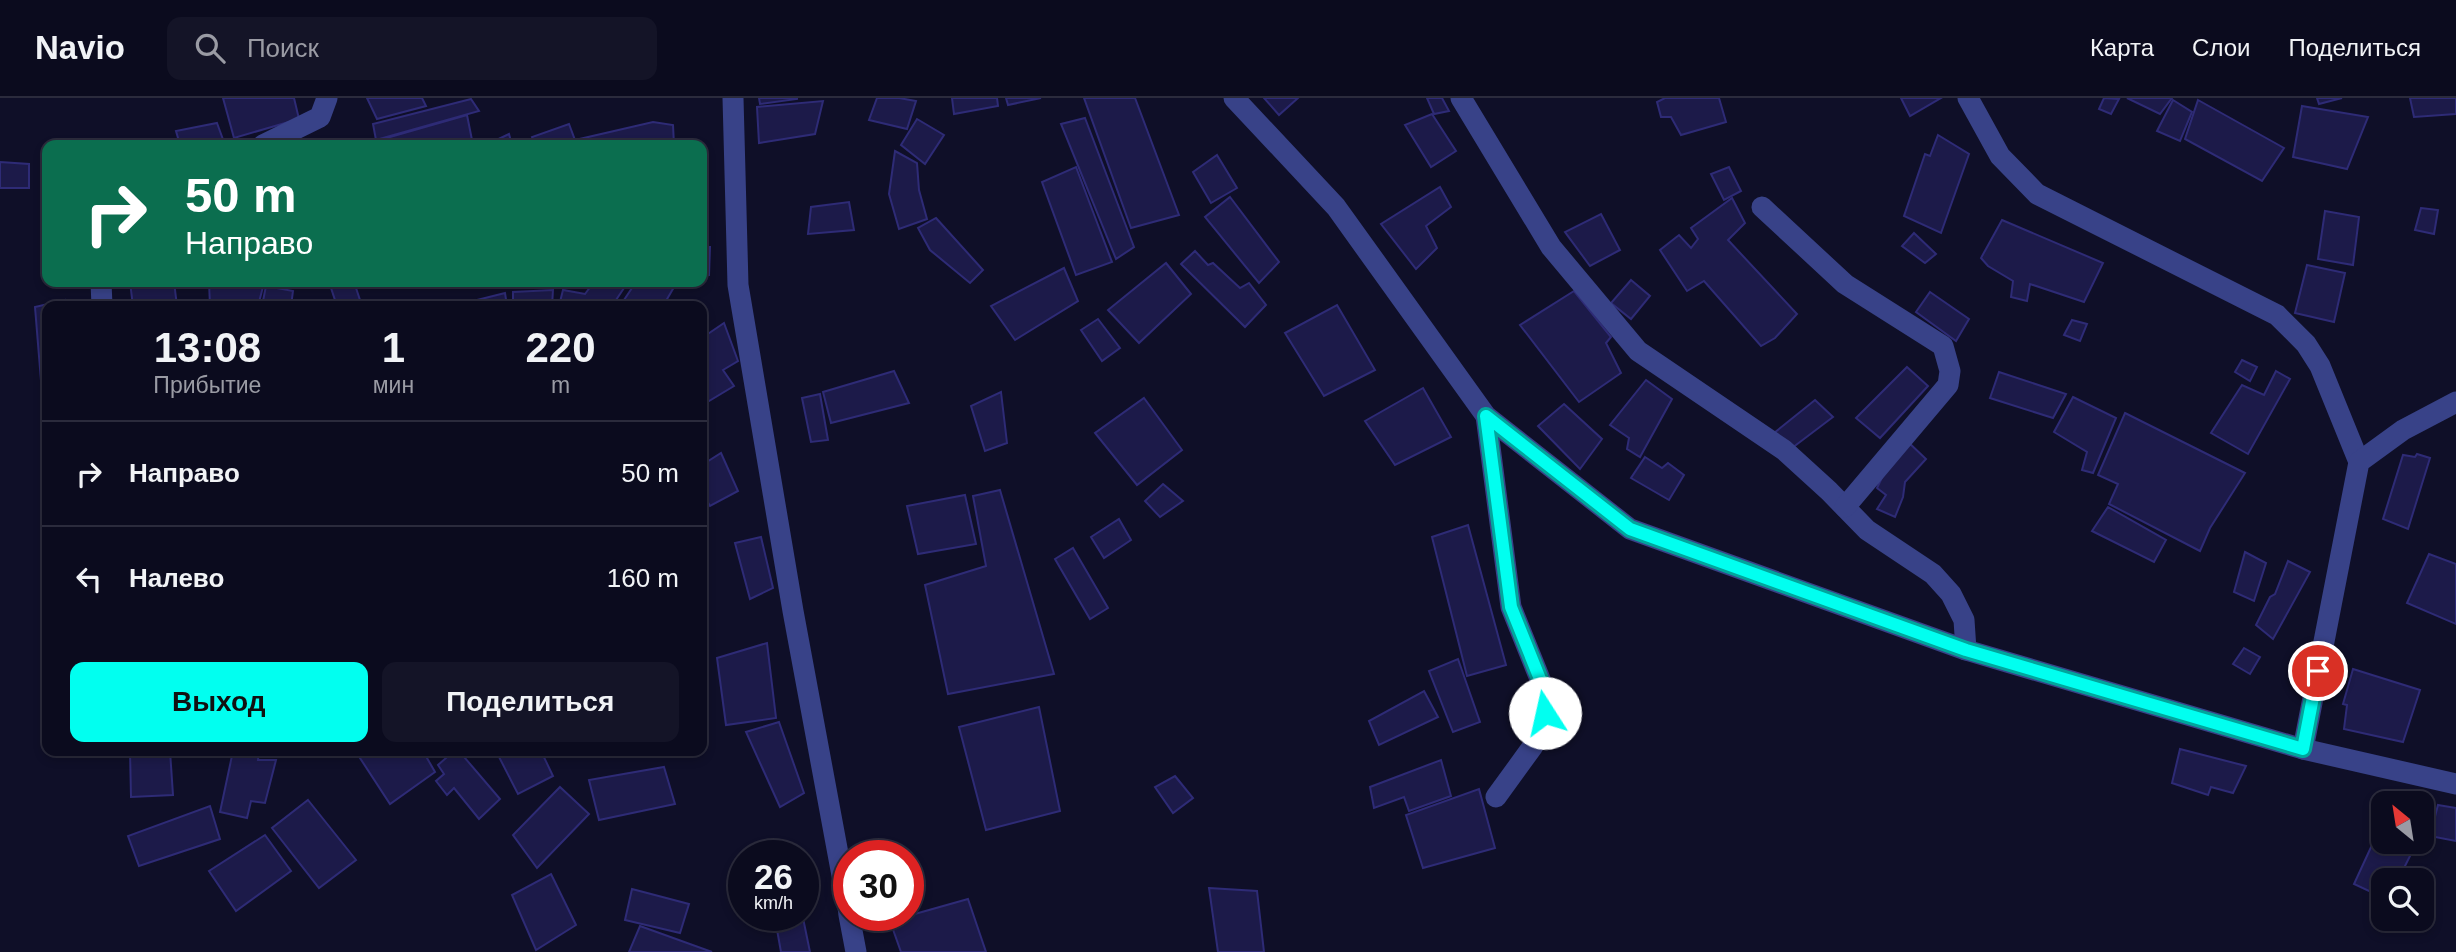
<!DOCTYPE html>
<html lang="ru">
<head>
<meta charset="utf-8">
<style>
  body { margin:0; font-family:Arial,sans-serif; background:#141427; color:#f1f3f6; height:100vh; display:flex; flex-direction:column; font-size:26px; white-space:nowrap }
  * { box-sizing:border-box; margin:0 }
  p { font-size:23px; color:#9a9ba4 }
  .icon { flex:none; width:38px; height:38px; fill:none; stroke:currentColor; stroke-width:2; stroke-linecap:round; stroke-linejoin:round }
  .map { position:relative; flex:1; overflow:hidden }
  .side { position:absolute; left:42px; top:203px; width:665px; height:455px; display:flex; flex-direction:column; background:#0b0b1e; border-radius:14px; box-shadow:0 4px 10px #0003,0 0 0 2px #2b2b3c }
  .side>* { flex:none }
  .hud { position:absolute; left:42px; top:42px; width:665px; height:147px; border-radius:14px; box-shadow:0 4px 10px #0003,0 0 0 2px #2b2b3c; background:#0b6e4f; color:#fff; overflow:hidden }
  .needle { width:46px; rotate:330deg }
  .buttons { position:absolute; left:2371px; top:693px; display:grid; gap:14px }
  .buttons a { display:grid; place-items:center; width:63px; height:63px; border-radius:14px; background:#0b0b1e; box-shadow:0 4px 10px #0003,0 0 0 2px #2b2b3c; font-size:35px }
  .speed { position:absolute; left:728px; top:742px; display:flex; gap:14px; font-size:35px; font-weight:700; text-align:center }
  .speed>* { display:grid; place-content:center; width:91px; height:91px; border-radius:50%; background:#0b0b1e; box-shadow:0 4px 10px #0003,0 0 0 2px #2b2b3c; line-height:1 }
  .speed small { font-size:18px; font-weight:400 }
  .speed .limit { border:10px solid #d22; background:#fff; color:#111 }
  .pin { position:absolute; display:grid; place-items:center; width:60px; height:60px; color:#fff; margin:-30px; border:4px solid #fff; border-radius:50%; box-shadow:0 2px 7px #0007 }
  .me { position:absolute; width:77px; margin:-38px; rotate:350deg; stroke-linejoin:round; filter:drop-shadow(0 0 5px #0008) }
  .turn { display:flex; align-items:center; gap:24px; height:147px; padding:0 28px; font-size:32px }
  .turn .icon { width:91px; height:91px; stroke-width:2.5 }
  .turn b { display:block; font-size:49px; line-height:60px }
  .eta { display:flex; justify-content:space-evenly; align-items:center; height:119px; text-align:center }
  .eta b { font-size:42px; font-weight:800; line-height:49px }
  .action { display:flex; gap:14px; margin-top:auto; padding:14px 28px }
  .action a { flex:1; height:80px; border-radius:14px; background:#01fff0; color:#111; font-size:28px; font-weight:800; line-height:80px; text-align:center }
  .action a+a { background:#141427; color:#f1f3f6 }
  ul { padding:0; list-style:none }
  li { display:flex; align-items:center; gap:21px; height:105px; padding:0 28px; border-top:2px solid #2b2b3c }
  li div { flex:1 }
  li b { display:block; font-size:26px }
  li em { font-style:normal }
  header { display:flex; align-items:center; gap:42px; box-sizing:border-box; height:98px; padding:0 35px; background:#0b0b1e; border-bottom:2px solid #2b2b3c }
  header strong { font-size:33px }
  nav { display:flex; gap:38px; margin-inline-start:auto; font-size:24px }
  .search { width:490px; height:63px; background:#141427; display:flex; align-items:center; gap:18px; box-sizing:border-box; padding:0 24px; border-radius:14px; color:#9a9ba4; font-size:26px }
  .map>svg:first-child { display:block }
  .building { fill:#1c1a49; stroke:#2e2b76; stroke-width:2 }
  .lines { fill:none; stroke-linecap:round; stroke-linejoin:round }
  .minor { stroke:#384288; stroke-width:21 }
  .route-casing { stroke:#01a69c; stroke-width:18 }
  .route { stroke:#01fff0; stroke-width:12 }
</style>
</head>
<body>
<header>
<strong>Navio</strong>
<div class="search"><svg class="icon" aria-label="search" viewBox="0 0 24 24"><circle cx="10" cy="10" r="6"/><path d="M15 15l6 6"/></svg>Поиск</div>
<nav><a>Карта</a><a>Слои</a><a>Поделиться</a></nav>
</header>
<div class="map">
<svg width="2456" height="854" viewBox="0 0 2456 854">
  <rect width="100%" height="100%" fill="#0f0f28"/>
  <g class="building">
    <polygon points="223,0 294,0 299,21 234,40"/>
    <polygon points="367,0 422,0 426,8 377,21"/>
    <polygon points="759,0 797,0 797,1 760,6"/>
    <polygon points="877,0 899,0 916,3 907,31 869,22"/>
    <polygon points="952,0 997,0 998,8 954,16"/>
    <polygon points="1006,0 1041,0 1008,7"/>
    <polygon points="1084,0 1135,0 1179,117 1131,130"/>
    <polygon points="1264,0 1298,0 1279,17"/>
    <polygon points="1427,0 1442,0 1449,13 1434,16"/>
    <polygon points="1665,0 1719,0 1726,24 1681,37 1671,19 1661,19 1657,4"/>
    <polygon points="1901,0 1941,0 1910,18"/>
    <polygon points="2104,0 2119,1 2111,16 2099,11"/>
    <polygon points="2127,0 2172,0 2160,16"/>
    <polygon points="2317,0 2342,0 2319,6"/>
    <polygon points="2410,0 2456,0 2456,16 2414,19"/>
    <polygon points="471,1 479,13 376,42 373,26"/>
    <polygon points="2173,2 2192,14 2180,43 2157,33"/>
    <polygon points="2198,2 2284,50 2262,83 2185,41"/>
    <polygon points="823,3 815,36 759,45 757,9"/>
    <polygon points="2302,8 2368,19 2347,71 2293,59"/>
    <polygon points="1432,16 1456,53 1431,69 1405,27"/>
    <polygon points="467,17 473,47 362,47"/>
    <polygon points="1085,20 1134,149 1116,161 1061,26"/>
    <polygon points="917,21 944,37 925,66 901,47"/>
    <polygon points="653,24 673,27 674,47 535,47 532,39 569,26 575,42"/>
    <polygon points="217,25 225,47 180,47 176,33"/>
    <polygon points="509,36 512,47 486,47"/>
    <polygon points="1938,37 1969,56 1941,135 1904,118 1925,56 1930,58"/>
    <polygon points="159,43 160,47 139,47"/>
    <polygon points="895,53 917,65 919,92 927,121 899,131 889,96"/>
    <polygon points="1217,57 1237,90 1211,105 1193,74"/>
    <polygon points="0,64 29,66 29,90 0,90"/>
    <polygon points="1076,69 1112,164 1076,177 1042,84"/>
    <polygon points="1729,69 1741,93 1724,102 1711,76"/>
    <polygon points="1440,89 1451,109 1426,128 1437,150 1416,171 1381,126"/>
    <polygon points="1230,99 1279,164 1259,185 1205,119"/>
    <polygon points="1732,100 1745,125 1728,142 1797,216 1775,240 1761,248 1704,183 1687,193 1660,152 1679,137 1691,150 1698,141 1691,130"/>
    <polygon points="849,104 854,132 808,136 811,109"/>
    <polygon points="2421,110 2438,112 2434,136 2415,132"/>
    <polygon points="2325,113 2359,119 2353,167 2318,161"/>
    <polygon points="1601,116 1620,152 1590,168 1565,134"/>
    <polygon points="936,120 983,172 970,185 930,152 918,130"/>
    <polygon points="2002,122 2103,165 2084,204 2030,186 2027,203 2011,199 2013,183 1988,168 1981,160"/>
    <polygon points="1914,135 1936,156 1925,165 1902,148"/>
    <polygon points="702,149 710,149 709,177 702,177"/>
    <polygon points="1195,153 1208,167 1213,165 1240,190 1249,185 1266,207 1245,229 1181,166"/>
    <polygon points="1166,165 1191,196 1139,245 1108,212"/>
    <polygon points="2307,167 2345,175 2334,224 2295,215"/>
    <polygon points="1064,170 1078,203 1015,242 991,208"/>
    <polygon points="1631,182 1650,198 1631,221 1611,205"/>
    <polygon points="130,184 174,184 177,208 133,208"/>
    <polygon points="209,184 264,185 258,208 210,208"/>
    <polygon points="329,184 354,184 362,208 337,208"/>
    <polygon points="547,184 567,184 565,190 547,187"/>
    <polygon points="594,184 628,184 612,208 559,208 563,192 585,196"/>
    <polygon points="636,184 677,184 663,208 620,208"/>
    <polygon points="266,188 293,193 291,208 262,208"/>
    <polygon points="553,192 552,208 513,208 513,194"/>
    <polygon points="1574,193 1611,239 1606,245 1621,275 1579,304 1520,227"/>
    <polygon points="1930,194 1969,221 1956,243 1916,214"/>
    <polygon points="505,195 507,208 453,208"/>
    <polygon points="65,202 65,208 47,208 47,295 42,295 35,209"/>
    <polygon points="1337,207 1375,272 1324,298 1285,235"/>
    <polygon points="1098,221 1120,250 1102,263 1081,232"/>
    <polygon points="2072,222 2087,226 2080,243 2064,237"/>
    <polygon points="724,225 738,263 723,272 734,288 704,306 702,240"/>
    <polygon points="2242,262 2257,269 2250,283 2235,274"/>
    <polygon points="1907,269 1928,288 1880,340 1856,320"/>
    <polygon points="894,273 909,305 831,325 823,294"/>
    <polygon points="2276,273 2290,281 2248,356 2211,335 2242,287 2264,297"/>
    <polygon points="1999,274 2066,296 2053,320 1990,300"/>
    <polygon points="1646,282 1672,301 1640,359 1627,351 1629,340 1610,327"/>
    <polygon points="1423,290 1451,339 1395,367 1365,323"/>
    <polygon points="1001,294 1007,345 985,353 971,308"/>
    <polygon points="820,296 828,342 811,344 802,300"/>
    <polygon points="2073,299 2116,320 2093,375 2082,372 2087,354 2054,334"/>
    <polygon points="1144,300 1182,352 1137,387 1095,335"/>
    <polygon points="1815,302 1833,319 1792,350 1774,335"/>
    <polygon points="1564,306 1602,341 1580,371 1538,328"/>
    <polygon points="2125,315 2245,375 2210,430 2200,453 2109,406 2118,386 2098,377"/>
    <polygon points="1906,342 1926,361 1905,384 1903,399 1895,419 1877,411 1886,397 1877,390 1887,369"/>
    <polygon points="721,355 738,393 710,408 702,394 702,367"/>
    <polygon points="2417,356 2430,360 2408,431 2383,421 2403,357 2415,359"/>
    <polygon points="1645,359 1662,370 1668,365 1684,377 1669,402 1631,380"/>
    <polygon points="1163,386 1183,403 1160,419 1145,403"/>
    <polygon points="1000,392 1054,576 948,596 925,487 986,468 973,398"/>
    <polygon points="965,397 976,446 918,456 907,408"/>
    <polygon points="2108,409 2166,442 2154,464 2092,433"/>
    <polygon points="1119,421 1131,442 1104,460 1091,439"/>
    <polygon points="1468,427 1506,567 1467,578 1432,439"/>
    <polygon points="761,439 773,490 750,501 735,445"/>
    <polygon points="1073,450 1108,510 1090,521 1055,461"/>
    <polygon points="2245,454 2266,465 2254,503 2234,494"/>
    <polygon points="2429,456 2456,466 2456,526 2407,505"/>
    <polygon points="2288,463 2310,474 2273,541 2256,527 2270,499 2275,496"/>
    <polygon points="767,545 776,620 726,627 717,560"/>
    <polygon points="2244,550 2260,559 2250,576 2233,566"/>
    <polygon points="1458,561 1480,624 1453,634 1429,573"/>
    <polygon points="2353,571 2420,592 2403,644 2344,631 2347,607 2343,606"/>
    <polygon points="1424,593 1438,619 1379,647 1369,623"/>
    <polygon points="1039,609 1060,713 986,732 959,629"/>
    <polygon points="779,624 804,695 780,709 746,634"/>
    <polygon points="2180,651 2246,668 2233,695 2211,689 2208,697 2172,685"/>
    <polygon points="130,653 170,653 173,697 131,699"/>
    <polygon points="233,653 259,653 258,662 276,662 265,705 251,703 247,720 220,714"/>
    <polygon points="365,653 439,653 427,660 435,674 390,706 358,657"/>
    <polygon points="454,653 459,653 500,701 479,721 454,690 447,697 436,683 444,676 438,667"/>
    <polygon points="496,653 541,653 553,678 518,696"/>
    <polygon points="1441,662 1451,698 1409,713 1404,699 1374,710 1370,689"/>
    <polygon points="664,669 675,706 599,722 589,682"/>
    <polygon points="1175,678 1193,700 1173,715 1155,689"/>
    <polygon points="560,689 589,716 537,770 513,737"/>
    <polygon points="1479,691 1495,750 1423,770 1406,717"/>
    <polygon points="308,702 356,762 319,790 272,730"/>
    <polygon points="2438,707 2456,710 2456,743 2430,738"/>
    <polygon points="210,708 220,741 139,768 128,738"/>
    <polygon points="2384,721 2384,744 2417,744 2398,782 2384,782 2384,800 2354,786"/>
    <polygon points="265,737 291,773 236,813 209,773"/>
    <polygon points="551,776 576,827 536,852 512,797"/>
    <polygon points="1209,790 1257,793 1264,854 1218,854"/>
    <polygon points="632,791 689,806 680,835 625,822"/>
    <polygon points="968,801 986,854 901,854 890,823"/>
    <polygon points="803,820 810,854 781,854 776,826"/>
    <polygon points="640,828 712,854 629,854"/>
  </g>
  <g class="lines">
    <g class="minor">
      <polyline points="733,0 738,187 793,513 849,815"/>
      <polyline points="1234,0 1336,109 1486,318 1630,431 1966,552 2303,651 2456,686"/>
      <polyline points="1461,0 1551,149 1638,253 1784,352 1829,393 1867,432 1933,476 1951,496 1964,522 1966,552"/>
      <polyline points="1968,0 2000,58 2037,96 2277,217 2306,246 2320,268 2359,364"/>
      <polyline points="263,47 320,19 327,0"/>
      <polyline points="1762,109 1845,186 1943,248 1950,273 1948,287 1845,409"/>
      <polyline points="101,184 102,208"/>
      <polyline points="1486,318 1511,509 1546,596 1545,615 1533,648 1496,699"/>
      <polyline points="2303,651 2359,364 2403,332 2456,304"/>
      <polyline points="849,817 856,854"/>
    </g>
  </g>
  <g class="lines">
    <defs>
      <polyline id="route" points="1545,615 1546,596 1511,509 1486,318 1630,431 1966,552 2303,651 2318,573"/>
    </defs>
    <use href="#route" class="route-casing"/>
    <use href="#route" class="route"/>
  </g>
</svg>
<div class="buttons">
<a><svg class="needle" viewBox="-14 -14 28 28"><path d="M0-13l5 13h-10z" fill="#e53935"/><path d="M0 13l5-13h-10z" fill="#9a9ba4"/></svg></a>
<a><svg class="icon" aria-label="search" viewBox="0 0 24 24"><circle cx="10" cy="10" r="6"/><path d="M15 15l6 6"/></svg></a>
</div>
<div class="speed"><div>26<small>km/h</small></div><div class="limit">30</div></div>
<div class="pin" style="left:2318px;top:573px;background:#d93025"><svg class="icon" aria-label="arrive" viewBox="0 0 24 24"><path d="M6 21V4h12l-3 4 3 4H6"/></svg></div>
<svg class="me" style="left:1545px;top:615px" viewBox="-20 -20 40 40"><circle r="19" fill="#fff"/><path d="M0-13L10 11 0 6-10 11z" fill="#01fff0"/></svg>
<div class="hud">
<div class="turn"><svg class="icon" aria-label="right" viewBox="0 0 24 24"><path d="M7 20v-9h11M14 6l5 5-5 5"/></svg><div><b>50 m</b>Направо</div></div>
</div>
<section class="side">
<div class="eta">
<div><b>13:08</b><p>Прибытие</p></div>
<div><b>1</b><p>мин</p></div>
<div><b>220</b><p>m</p></div>
</div>
<ul>
<li><svg class="icon" aria-label="right" viewBox="0 0 24 24"><path d="M7 20v-9h11M14 6l5 5-5 5"/></svg><div><b>Направо</b></div><em>50 m</em></li>
<li><svg class="icon" aria-label="left" viewBox="0 0 24 24"><path d="M17 20v-9H6M10 6l-5 5 5 5"/></svg><div><b>Налево</b></div><em>160 m</em></li>
</ul>
<div class="action"><a>Выход</a><a>Поделиться</a></div>
</section>
</div>
</body>
</html>
